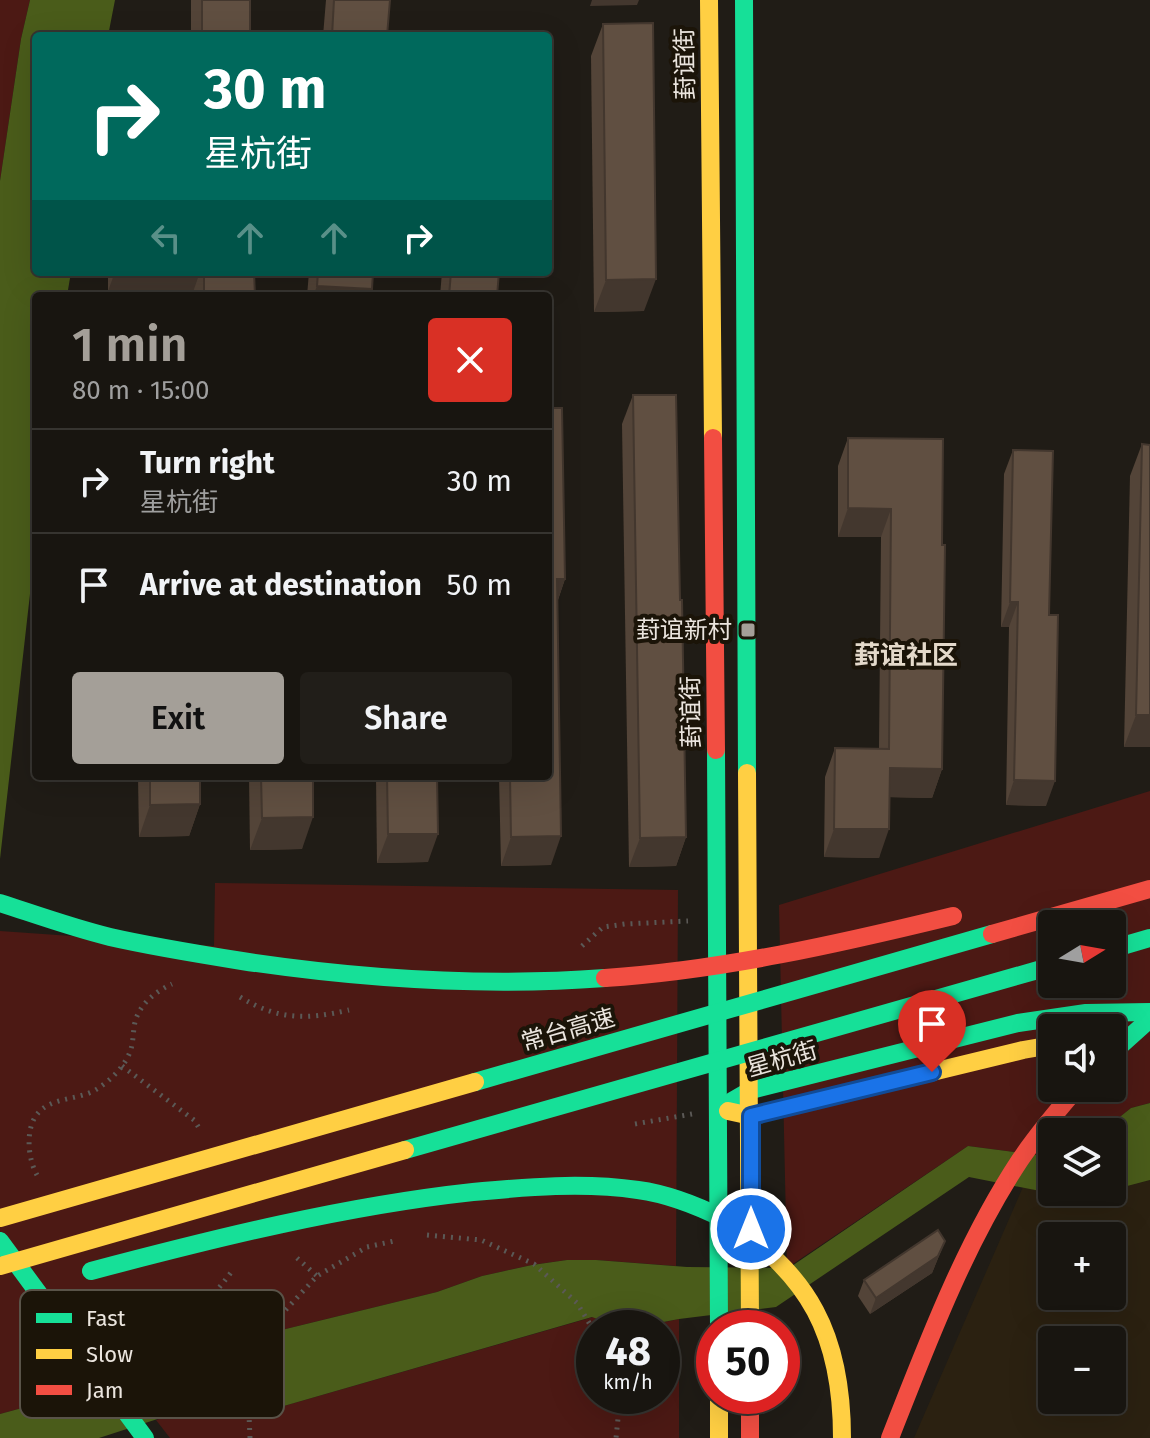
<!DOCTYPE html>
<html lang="en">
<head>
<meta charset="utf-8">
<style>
  body { margin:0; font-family:"Fira Sans","Noto Sans SC",sans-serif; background:#211e19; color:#f1f3f6; height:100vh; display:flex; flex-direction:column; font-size:30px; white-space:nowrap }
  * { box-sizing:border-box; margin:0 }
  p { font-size:26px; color:#9f9f9f }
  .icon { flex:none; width:44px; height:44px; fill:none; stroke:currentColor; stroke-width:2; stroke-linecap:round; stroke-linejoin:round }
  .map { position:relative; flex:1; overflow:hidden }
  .side { position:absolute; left:32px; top:292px; width:520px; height:488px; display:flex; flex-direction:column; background:#181510; border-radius:8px; box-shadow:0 8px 32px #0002,0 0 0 2px #363430 }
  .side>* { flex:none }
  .guide { position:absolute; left:32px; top:32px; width:520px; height:244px; border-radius:8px; box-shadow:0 8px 32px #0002,0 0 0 2px #363430; background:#00695c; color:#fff; overflow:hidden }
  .needle { width:52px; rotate:79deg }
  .tools { position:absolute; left:1038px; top:910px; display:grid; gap:16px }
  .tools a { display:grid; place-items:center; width:88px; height:88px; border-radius:8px; background:#181510; box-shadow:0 8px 32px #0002,0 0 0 2px #363430; font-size:40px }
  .speed { position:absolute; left:576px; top:1310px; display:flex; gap:16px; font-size:40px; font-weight:700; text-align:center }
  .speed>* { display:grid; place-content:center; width:104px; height:104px; border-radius:50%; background:#181510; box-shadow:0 8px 32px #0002,0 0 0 2px #363430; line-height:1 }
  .speed small { font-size:20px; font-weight:400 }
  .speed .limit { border:12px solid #d22; background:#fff; color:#111 }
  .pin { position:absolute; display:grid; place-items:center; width:68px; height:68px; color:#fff; margin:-82px -34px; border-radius:50% 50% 50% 0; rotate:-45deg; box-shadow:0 0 8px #0007 }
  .pin .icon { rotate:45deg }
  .me { position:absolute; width:88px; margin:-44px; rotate:0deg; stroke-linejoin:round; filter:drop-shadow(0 0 6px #0008) }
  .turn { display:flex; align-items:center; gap:28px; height:168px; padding:0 40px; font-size:36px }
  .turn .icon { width:104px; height:104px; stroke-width:2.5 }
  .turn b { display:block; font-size:56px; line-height:68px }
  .lanes { display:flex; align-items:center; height:76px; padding:0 40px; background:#0003; justify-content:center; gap:40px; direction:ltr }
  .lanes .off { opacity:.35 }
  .round { display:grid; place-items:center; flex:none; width:84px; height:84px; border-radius:8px; background:#211e19 }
  .overview { display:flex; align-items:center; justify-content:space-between; height:136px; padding:0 40px }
  h1 { font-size:48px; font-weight:600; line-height:60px; color:#a49f98 }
  .action { display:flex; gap:16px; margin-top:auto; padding:16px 40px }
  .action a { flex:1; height:92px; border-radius:8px; background:#a49f98; color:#111; font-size:32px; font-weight:600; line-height:92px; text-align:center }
  .action a+a { background:#211e19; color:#f1f3f6 }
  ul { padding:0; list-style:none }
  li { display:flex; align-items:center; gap:24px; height:104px; padding:0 40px; border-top:2px solid #363430 }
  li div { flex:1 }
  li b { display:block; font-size:30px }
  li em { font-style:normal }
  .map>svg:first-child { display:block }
  .built { fill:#2b2111; fill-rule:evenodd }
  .green { fill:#4c1914; fill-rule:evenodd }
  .water { fill:#4a5c1a }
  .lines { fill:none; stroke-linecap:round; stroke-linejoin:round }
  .path { stroke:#5b5956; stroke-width:5; stroke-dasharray:2 6; stroke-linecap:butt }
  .fast { stroke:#16e098; stroke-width:18 }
  .slow { stroke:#ffcf43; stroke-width:18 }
  .jam { stroke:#f24e42; stroke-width:18 }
  .fast-bridge { stroke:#16e098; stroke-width:18 }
  .slow-bridge { stroke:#ffcf43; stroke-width:18 }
  .jam-bridge { stroke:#f24e42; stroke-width:18 }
  .wall { fill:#534438 }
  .shaded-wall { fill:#43372e }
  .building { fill:#604f41; stroke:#43372e; stroke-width:2 }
  .route-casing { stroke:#114b97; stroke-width:20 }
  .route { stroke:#1a73e8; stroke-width:14 }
  .poi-dot { fill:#a49f98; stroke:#1b1408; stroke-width:3 }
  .labels { text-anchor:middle; stroke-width:8; stroke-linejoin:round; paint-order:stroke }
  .street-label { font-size:24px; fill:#ebe5de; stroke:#1b1408 }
  .poi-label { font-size:24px; fill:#ebe5de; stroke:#1b1408; text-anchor:end }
  .neighbourhood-label { font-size:26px; font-weight:bold; fill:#e4d9ca; stroke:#1b1408 }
  .key { fill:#1b1408; stroke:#595348; stroke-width:2 }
  .key-label { font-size:22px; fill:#ebe5de }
</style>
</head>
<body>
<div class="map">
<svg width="1150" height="1438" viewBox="0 0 1150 1438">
  <rect width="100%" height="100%" fill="#201c16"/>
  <path class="built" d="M1150 1180V1438H914L1023 1187 1081 1199 1112 1192V1190ZM1052 1236H1112V1296H1052ZM1052 1340H1112V1400H1052Z"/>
  <g class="green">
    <polygon points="0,0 30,0 21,39 0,181"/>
    <path d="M1150 791V1103L1131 1108 1101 1132H1052V1157L968 1146 787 1268 779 905ZM1052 924H1112V984H1052ZM1052 1028H1112V1088H1052Z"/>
    <polygon points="215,883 678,890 676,1266 596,1260 567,1260 532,1265 482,1276 437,1292 249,1338 132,1378 0,1414 0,931 214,946"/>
    <path d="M593 1317 613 1325H650L679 1319V1438H170L156 1420 176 1413 263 1412ZM594 1328H662V1396H594Z"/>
  </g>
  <g class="water">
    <polygon points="30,0 115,0 108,36 36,36 36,272 71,272 67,296 36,296 36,541 0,859 0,181 21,39"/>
    <polygon points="1150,1103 1150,1180 1112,1190 1112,1132 1101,1132 1131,1108"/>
    <polygon points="968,1146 1052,1157 1052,1192 1106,1192 1081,1199 969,1177 776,1307 679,1319 632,1328 613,1325 592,1317 263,1412 176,1413 99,1438 0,1438 0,1414 132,1378 249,1338 437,1292 482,1276 532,1265 567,1260 596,1260 687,1267 789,1268"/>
  </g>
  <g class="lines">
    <g class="path">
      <polyline points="582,946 603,927 625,924 688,921"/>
      <path d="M240 997C278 1020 306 1020 349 1010"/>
      <polyline points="122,1066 194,1120 199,1128"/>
      <polyline points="635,1124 692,1114"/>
      <path d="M37 1175C29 1161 26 1137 33 1121 45 1095 77 1102 97 1089 111 1080 124 1067 130 1052 133 1044 133 1036 134 1028 136 1007 154 992 172 984"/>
      <polyline points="427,1235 481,1240 534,1264 577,1303 594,1331"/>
      <polyline points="297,1258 317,1276"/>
      <path d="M119 1299C126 1306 133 1317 142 1320 148 1323 155 1321 161 1321 194 1318 214 1296 232 1271"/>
      <polyline points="616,1396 619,1409 616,1438"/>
      <polyline points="250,1438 249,1415 258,1363 281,1315 317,1276 367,1247 394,1241"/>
    </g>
    <g class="fast">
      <polyline points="744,0 747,773"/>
      <polyline points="716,750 719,1328"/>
      <polyline points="1112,949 1150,938"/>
      <polyline points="732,1101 751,1090 1018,1023 1086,1013 1150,1012"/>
      <polyline points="0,1241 145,1438"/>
    </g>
    <g class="slow">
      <polyline points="709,0 713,438"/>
      <polyline points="747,773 750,1328"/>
      <polyline points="728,1111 751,1116 1023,1050 1052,1045"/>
      <polyline points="719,1396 719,1438"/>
    </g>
    <g class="jam">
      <polyline points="713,438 716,750"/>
      <polyline points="750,1396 750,1438"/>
      <path d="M890 1438C927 1344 964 1245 1020 1160 1037 1135 1057 1111 1077 1088"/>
    </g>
    <g class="fast-bridge">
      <path d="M0 903C37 915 73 928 110 937 154 947 198 954 242 961 362 979 484 987 605 978"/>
      <polyline points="1112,1053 1150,1019"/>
      <polyline points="475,1082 992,934"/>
      <polyline points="405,1150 1052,966"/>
      <path d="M91 1271C216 1238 344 1206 473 1192 528 1187 583 1182 638 1190 668 1194 696 1205 724 1219"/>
    </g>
    <g class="slow-bridge">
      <polyline points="0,1218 475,1082"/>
      <path d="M724 1219C810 1274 842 1336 842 1438"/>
      <polyline points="0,1266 405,1150"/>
    </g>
    <g class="jam-bridge">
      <polyline points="992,934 1150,889"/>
      <path d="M605 978C723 970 838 944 953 916"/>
    </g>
  </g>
  <g class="wall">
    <rect x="191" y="0" width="59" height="36"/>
    <polygon points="326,0 390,0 387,36 323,36"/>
    <polygon points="603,24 644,311 594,312 591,56"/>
    <polygon points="108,272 254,272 255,296 193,296 193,292 108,291"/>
    <polygon points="309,272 373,272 369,296 307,296"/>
    <polygon points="442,272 499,272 497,296 440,296"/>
    <polygon points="633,395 680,600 686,837 676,866 629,867 622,424"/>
    <polygon points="548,408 565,579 558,600 551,865 501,866 499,776 548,776"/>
    <polygon points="848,438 942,545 942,769 932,798 890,797 879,858 824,857 825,777 835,748 879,749 881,537 838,537 838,466"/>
    <polygon points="1142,444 1150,747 1124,747 1130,476"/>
    <polygon points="1013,450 1046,806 1006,805 1009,627 1001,627 1004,474"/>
    <polygon points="138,776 200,776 200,804 189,836 139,837"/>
    <polygon points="249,776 313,776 302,849 250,850"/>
    <polygon points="376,776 437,776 428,862 377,863"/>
    <polygon points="945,1241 932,1273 870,1314 858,1296 864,1280"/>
  </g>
  <g class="shaded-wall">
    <polygon points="592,0 639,0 637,5 590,6"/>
    <polygon points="115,272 200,272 193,292 108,291"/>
    <polygon points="656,279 644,311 594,312 606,280"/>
    <polygon points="317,286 372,289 369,296 313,296"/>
    <polygon points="848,508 891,509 881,537 838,537"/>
    <polygon points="557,579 565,579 555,608"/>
    <polygon points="1010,602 1018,602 1009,627 1001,627"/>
    <polygon points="1136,715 1150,715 1150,747 1124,747"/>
    <polygon points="890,768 942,769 932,798 880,797"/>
    <polygon points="1014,780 1055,781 1046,806 1006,805"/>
    <polygon points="200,804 189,836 139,837 150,805"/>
    <polygon points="313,817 302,849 250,850 262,818"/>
    <polygon points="834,829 889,829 879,858 824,857"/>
    <polygon points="388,834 438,834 428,862 377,863"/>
    <polygon points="561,836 551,865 501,866 511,837"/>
    <polygon points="686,837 676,866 629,867 640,838"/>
    <polygon points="945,1241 932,1273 870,1314 876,1298"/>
  </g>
  <g class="building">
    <rect x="202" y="0" width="48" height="36"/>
    <polygon points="334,0 390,0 387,36 332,36"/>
    <polygon points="653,23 656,279 606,280 603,24"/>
    <polygon points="204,272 254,272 255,296 204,296"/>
    <polygon points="318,272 373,272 372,289 317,286"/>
    <polygon points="451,272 499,272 497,296 449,296"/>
    <polygon points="633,395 676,395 680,600 682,600 686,837 640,838"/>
    <polygon points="548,408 562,408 565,579 557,579 561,836 511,837 510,776 548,776"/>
    <polygon points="848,438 943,439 942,545 945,545 942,769 890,768 889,829 834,829 835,748 889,749 891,509 848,508"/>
    <polygon points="1142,444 1150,445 1150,715 1136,715"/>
    <polygon points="1013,450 1053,451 1049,615 1058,615 1055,781 1014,780 1018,602 1010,602"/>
    <polygon points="150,776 200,776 200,804 150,805"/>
    <polygon points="261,776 313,776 313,817 262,818"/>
    <polygon points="387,776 437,776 438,834 388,834"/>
    <polygon points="938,1230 945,1241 938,1256 876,1298 864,1280"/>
  </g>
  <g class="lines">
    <defs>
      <polyline id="route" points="751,1229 751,1116 932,1072"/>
    </defs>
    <use href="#route" class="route-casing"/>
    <use href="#route" class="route"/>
  </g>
  <rect class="poi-dot" x="740" y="622" width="16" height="16" rx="4"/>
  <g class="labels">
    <g class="street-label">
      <text transform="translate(685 64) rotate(-91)" y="8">葑谊街</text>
      <text transform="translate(691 712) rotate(-91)" y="8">葑谊街</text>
      <text transform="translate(568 1030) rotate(-16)" y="8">常台高速</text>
      <text transform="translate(782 1059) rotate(-16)" y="8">星杭街</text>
    </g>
    <g class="poi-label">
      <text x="732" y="638">葑谊新村</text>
    </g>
    <g class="neighbourhood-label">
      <text x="906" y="664">葑谊社区</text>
    </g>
  </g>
  <rect x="20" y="1290" width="264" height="128" rx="12" class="key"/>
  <rect x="36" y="1313" width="36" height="10" fill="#16e098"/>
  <rect x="36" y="1349" width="36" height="10" fill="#ffcf43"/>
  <rect x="36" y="1385" width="36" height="10" fill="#f24e42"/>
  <g class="key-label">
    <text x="86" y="1326">Fast</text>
    <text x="86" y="1362">Slow</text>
    <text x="86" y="1398">Jam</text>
  </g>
</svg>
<div class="tools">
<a><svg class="needle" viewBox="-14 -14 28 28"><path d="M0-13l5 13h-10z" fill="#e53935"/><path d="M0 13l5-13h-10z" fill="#9f9f9f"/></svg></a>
<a><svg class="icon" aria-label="sound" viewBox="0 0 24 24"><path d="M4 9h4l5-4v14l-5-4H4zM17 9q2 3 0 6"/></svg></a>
<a><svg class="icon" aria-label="layers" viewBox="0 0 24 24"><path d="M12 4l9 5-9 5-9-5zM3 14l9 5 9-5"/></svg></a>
<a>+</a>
<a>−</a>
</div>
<div class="speed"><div>48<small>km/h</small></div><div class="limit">50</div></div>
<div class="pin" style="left:932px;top:1072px;background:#d93025"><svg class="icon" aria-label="arrive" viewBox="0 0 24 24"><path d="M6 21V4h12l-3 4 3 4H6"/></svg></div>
<svg class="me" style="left:751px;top:1229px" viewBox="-20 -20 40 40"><circle r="17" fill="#1a73e8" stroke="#fff" stroke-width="3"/><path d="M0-11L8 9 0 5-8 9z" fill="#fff"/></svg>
<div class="guide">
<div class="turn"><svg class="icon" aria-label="right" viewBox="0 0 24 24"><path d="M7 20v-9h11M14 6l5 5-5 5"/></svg><div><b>30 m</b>星杭街</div></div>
<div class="lanes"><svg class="icon off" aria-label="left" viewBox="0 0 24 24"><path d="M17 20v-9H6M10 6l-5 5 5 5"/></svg><svg class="icon off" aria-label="ahead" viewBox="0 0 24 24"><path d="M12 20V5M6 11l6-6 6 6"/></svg><svg class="icon off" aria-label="ahead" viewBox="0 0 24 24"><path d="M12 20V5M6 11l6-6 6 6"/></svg><svg class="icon" aria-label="right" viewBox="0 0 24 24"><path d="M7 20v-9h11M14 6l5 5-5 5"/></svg></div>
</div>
<section class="side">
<div class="overview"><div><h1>1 min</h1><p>80 m · 15:00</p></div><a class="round" style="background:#d93025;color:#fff"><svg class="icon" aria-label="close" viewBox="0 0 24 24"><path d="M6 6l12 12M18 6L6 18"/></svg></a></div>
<ul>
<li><svg class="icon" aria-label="right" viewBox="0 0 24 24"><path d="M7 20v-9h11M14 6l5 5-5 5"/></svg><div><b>Turn right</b><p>星杭街</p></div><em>30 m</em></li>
<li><svg class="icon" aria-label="arrive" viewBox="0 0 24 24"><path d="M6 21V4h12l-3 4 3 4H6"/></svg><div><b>Arrive at destination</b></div><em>50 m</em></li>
</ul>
<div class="action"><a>Exit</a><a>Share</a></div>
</section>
</div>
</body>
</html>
